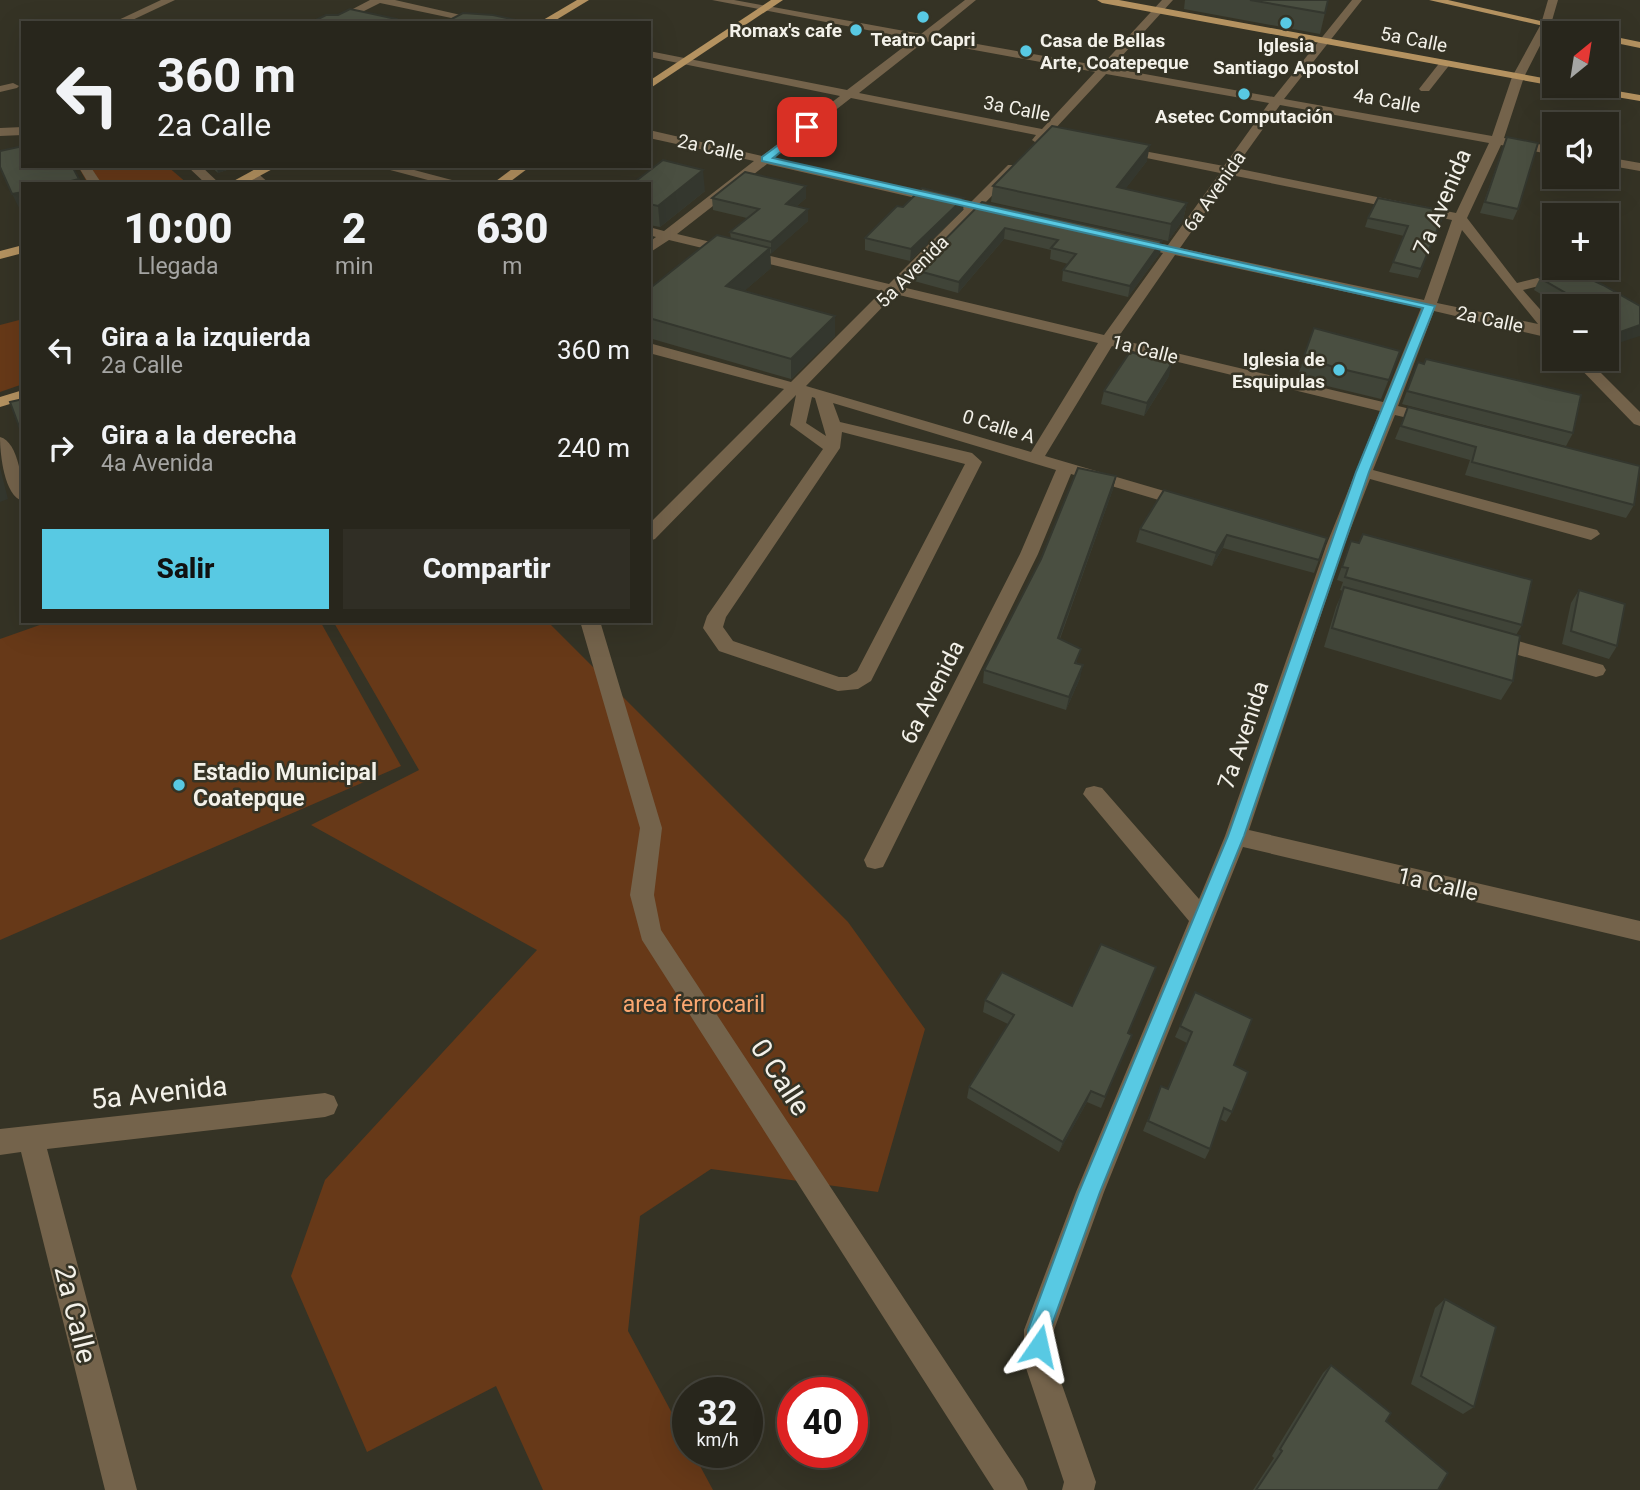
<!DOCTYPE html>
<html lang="es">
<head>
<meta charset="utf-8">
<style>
  body { margin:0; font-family:Roboto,sans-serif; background:#302e25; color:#f1f3f6; height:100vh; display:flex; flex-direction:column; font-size:26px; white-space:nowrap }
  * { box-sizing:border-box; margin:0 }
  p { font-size:23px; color:#a5a5a3 }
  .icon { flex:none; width:38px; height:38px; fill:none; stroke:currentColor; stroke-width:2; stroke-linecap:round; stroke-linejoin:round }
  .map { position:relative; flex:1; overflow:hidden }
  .side { position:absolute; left:21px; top:182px; width:630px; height:441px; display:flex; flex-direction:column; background:#28261c; border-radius:0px; box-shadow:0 7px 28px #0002,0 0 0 2px #44433b }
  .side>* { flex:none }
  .top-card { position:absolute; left:21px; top:21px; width:630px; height:147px; border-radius:0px; box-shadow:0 7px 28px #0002,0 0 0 2px #44433b; background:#28261c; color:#f1f3f6; overflow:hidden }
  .needle { width:46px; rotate:30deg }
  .buttons { position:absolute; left:1542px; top:21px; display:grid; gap:14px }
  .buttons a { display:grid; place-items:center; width:77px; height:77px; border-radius:0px; background:#28261c; box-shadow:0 7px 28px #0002,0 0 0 2px #44433b; font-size:35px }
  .speed { position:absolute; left:672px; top:1377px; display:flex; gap:14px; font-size:35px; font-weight:700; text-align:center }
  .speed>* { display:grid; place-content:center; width:91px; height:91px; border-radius:50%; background:#28261c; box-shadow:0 7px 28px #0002,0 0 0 2px #44433b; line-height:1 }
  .speed small { font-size:18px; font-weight:400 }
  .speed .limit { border:10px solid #d22; background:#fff; color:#111 }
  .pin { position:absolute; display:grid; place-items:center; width:60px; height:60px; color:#fff; margin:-30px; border-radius:14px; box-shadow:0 4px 10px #0006 }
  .me { position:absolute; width:77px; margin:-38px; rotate:11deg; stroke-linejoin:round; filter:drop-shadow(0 0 5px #0008) }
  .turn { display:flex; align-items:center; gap:24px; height:147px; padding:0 21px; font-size:32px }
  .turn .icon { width:91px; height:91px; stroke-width:2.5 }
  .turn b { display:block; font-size:49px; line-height:60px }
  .eta { display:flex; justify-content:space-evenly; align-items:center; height:119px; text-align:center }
  .eta b { font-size:42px; font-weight:800; line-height:49px }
  .button { display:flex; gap:14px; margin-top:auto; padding:14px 21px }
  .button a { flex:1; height:80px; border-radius:0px; background:#58c9e3; color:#111; font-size:28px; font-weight:800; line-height:80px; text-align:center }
  .button a+a { background:#302e25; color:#f1f3f6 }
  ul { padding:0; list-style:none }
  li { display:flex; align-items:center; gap:21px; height:98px; padding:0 21px }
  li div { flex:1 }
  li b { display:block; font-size:26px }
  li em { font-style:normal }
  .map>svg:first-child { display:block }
  .green { fill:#673918 }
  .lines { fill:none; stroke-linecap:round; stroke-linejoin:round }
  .minor { fill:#74634b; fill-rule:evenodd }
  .major { fill:#b49260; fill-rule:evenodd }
  .wall { fill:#404438 }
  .shaded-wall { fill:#34372e }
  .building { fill:#4a4f41; stroke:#34372e; stroke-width:2 }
  .route { fill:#58c9e3; stroke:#398394; stroke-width:2 }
  .poi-dot { fill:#58c9e3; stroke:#353325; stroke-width:2.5 }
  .labels { text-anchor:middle; stroke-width:5; stroke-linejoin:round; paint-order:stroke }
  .far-poi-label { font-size:19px; font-weight:bold; fill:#f3f1e9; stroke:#353325 }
  .far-street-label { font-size:19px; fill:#f3f1e9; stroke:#353325 }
  .street-label { font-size:23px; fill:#f3f1e9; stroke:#353325 }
  .poi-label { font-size:23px; font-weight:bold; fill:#f3f1e9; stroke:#353325; text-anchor:start }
  .park-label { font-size:23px; fill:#fba770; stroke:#353325 }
  .near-street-label { font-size:28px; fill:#f3f1e9; stroke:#353325 }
</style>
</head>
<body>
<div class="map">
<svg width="1640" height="1490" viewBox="0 0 1640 1490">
  <rect width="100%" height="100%" fill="#353325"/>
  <g class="green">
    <polygon points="78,166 167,166 188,184 88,184"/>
    <polygon points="23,319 23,384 0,392 0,325"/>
    <polygon points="51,621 320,621 401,766 0,940 0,639"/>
    <polygon points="333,621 547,621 848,922 925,1029 878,1192 711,1169 640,1216 628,1331 688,1443 688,1452 693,1453 713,1490 543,1490 496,1386 367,1452 291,1276 325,1180 537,950 311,825 419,770"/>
  </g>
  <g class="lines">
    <g class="minor">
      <polygon points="161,0 175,0 126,23 112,23"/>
      <polygon points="370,0 395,0 496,23 475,23 380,3 340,23 326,23"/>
      <path d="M712 0H734L921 34 965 0H976L932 36 1101 66 1162 0H1173L1111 68 1274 97 1352 0H1362L1284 99 1492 136 1512 77 1541 24 1548 0H1558L1551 24 1524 77 1504 138 1554 147V155L1501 145 1467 218 1517 283 1566 271 1571 272V278L1523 290 1554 325V339L1434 311 1398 406 1439 416 1441 419 1433 424 1395 415 1373 470 1597 530 1600 534 1591 540 1370 479 1344 546 1249 830 1640 921V941L1243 847 1104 1192 1054 1330V1362L1096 1482 1094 1490H1062L1064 1482 1024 1362V1330L1076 1192 1189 921 1083 794 1086 788 1094 786 1102 788 1199 899 1225 836 1326 546 1380 411 1112 346 1045 456 1195 500 1198 504 1189 509 1071 474 1038 554 883 867 875 869 867 867 864 860 1020 554 1056 470 833 403 840 422 972 453 982 462 871 681 858 689 838 691 719 651 703 628 707 616 823 449 790 425 796 395 655 539 649 541V524L784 389 649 353V343L791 382 882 291 669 240 649 253V242L656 237 649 235V227L664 231 754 161 649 138V130L762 156 840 96 649 57V51L847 90 914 39ZM925 41 1095 72 1042 129 859 93ZM1106 74 1269 103 1224 166 1117 146V152L1220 173 1168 245 1128 239V245L1163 253 1104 335 902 287 977 211 1007 216V210L983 205 1016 171V165H1008L971 202 774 158 851 98 1036 135 1032 140 1038 144 1047 137 1077 142V136L1053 131ZM1280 105 1489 143 1456 213 1235 168ZM767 164 964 209 889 284 677 234ZM1231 175 1452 220 1424 300 1180 248ZM1462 230 1538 324 1437 303ZM1175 255 1421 308 1383 402 1117 339ZM895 294 1098 343 1031 452 806 386ZM812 397 815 398 826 436 806 423ZM842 432 965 464 857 671 847 677H839L733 641 723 627 726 617 840 448Z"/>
      <polygon points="1441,61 1451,63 1429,91 1421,91 1419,89"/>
      <polygon points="13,83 19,86 17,88 0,92 0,86"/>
      <polygon points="23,127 23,135 0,136 0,128"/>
      <polygon points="1606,157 1640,163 1640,171 1606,165"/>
      <polygon points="78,166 90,166 102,184 89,184"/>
      <polygon points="187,166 201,166 220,184 206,184"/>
      <polygon points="375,166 399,166 467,184 443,184"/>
      <polygon points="254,170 270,184 257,184 248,174"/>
      <polygon points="1571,359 1587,359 1640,412 1640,426 1634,424"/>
      <path d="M0 437C19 442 23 485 23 501 4 497 0 453 0 437Z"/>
      <polygon points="580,621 600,621 662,828 654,895 661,930 1023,1479 1028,1490 994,1490 642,940 630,895 640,828"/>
      <polygon points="1490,633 1603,665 1606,670 1603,675 1596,677 1483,645 1480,640 1483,635"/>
      <polygon points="325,1093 334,1096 338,1105 334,1114 325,1117 47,1149 137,1490 105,1490 21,1152 0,1155 0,1129"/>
    </g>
    <g class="major">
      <polygon points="577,0 589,0 551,23 538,23"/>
      <polygon points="771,0 783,0 649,89 649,81"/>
      <polygon points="1097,0 1119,0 1554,80 1554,86 1557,86 1554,86 1102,3"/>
      <polygon points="1429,0 1448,0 1593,33 1574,33"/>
      <polygon points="1606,35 1640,42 1640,48 1606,41"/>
      <polygon points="1563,86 1588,86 1640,95 1640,101 1569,89"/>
      <polygon points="261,166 278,166 245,184 228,184"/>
      <polygon points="516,166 531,166 507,184 492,184"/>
      <polygon points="23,245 23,253 0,259 0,251"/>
      <polygon points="23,390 23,400 0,407 0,397"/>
    </g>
  </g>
  <g class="wall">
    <polygon points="1185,0 1328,0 1320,34 1184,9"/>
    <polygon points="1507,137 1518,209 1513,220 1480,213"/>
    <polygon points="1147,161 1125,189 1187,203 1183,220 1168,241 991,202 993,186"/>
    <polygon points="210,166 239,166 218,173"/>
    <polygon points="649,184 705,191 660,227 649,225"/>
    <polygon points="806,186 806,198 797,206 808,209 808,221 770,254 771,268 744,291 835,316 835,336 791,379 649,338 649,289 731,239 730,232 747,218 713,210 712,198"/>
    <polygon points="964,198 963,210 910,261 865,250 865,238 903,207"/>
    <polygon points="982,202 1162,241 1160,253 1128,297 1062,281 1063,270 1068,264 1050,259 1051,250 1004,239 958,293 914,281 915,270"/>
    <polygon points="1445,211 1418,278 1389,272 1404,236 1365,227 1368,218"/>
    <polygon points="1540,278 1640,306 1606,347 1606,306 1561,306 1534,290"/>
    <polygon points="1314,328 1400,351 1381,399 1327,386 1298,375"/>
    <polygon points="1418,362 1573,433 1566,446 1402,404"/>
    <polygon points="1169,376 1144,416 1101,404 1104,391"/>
    <polygon points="1408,407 1634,505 1626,518 1465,475 1470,460 1395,439"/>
    <polygon points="1116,476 1113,489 1060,639 1078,664 1080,678 1066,710 983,683 984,670"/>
    <polygon points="1140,529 1327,538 1314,573 1223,548 1212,566 1136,542"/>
    <polygon points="1351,541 1522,625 1516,635 1513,681 1501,700 1324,647 1336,607 1343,591 1340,590 1343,582 1337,580"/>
    <polygon points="1579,590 1617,646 1609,659 1562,644 1571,603"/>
    <polygon points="1195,992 1234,1065 1232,1112 1226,1122 1220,1119 1210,1149 1205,1159 1143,1131 1161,1086 1168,1089 1187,1043 1175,1037"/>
    <polygon points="985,1000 1128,1033 1127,1046 1101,1108 1087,1102 1059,1152 967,1098 969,1087 1008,1024 983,1012"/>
    <polygon points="1445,1299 1474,1407 1463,1414 1411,1384 1435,1308"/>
    <polygon points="1331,1365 1386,1421 1438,1490 1253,1490 1274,1458 1272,1456 1323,1373"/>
  </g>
  <g class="shaded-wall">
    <polygon points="1150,145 1147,161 1114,204 1117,187"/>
    <polygon points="216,166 239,166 218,173"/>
    <polygon points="703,170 705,191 660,227 658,206"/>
    <polygon points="79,179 81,184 59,184"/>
    <polygon points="806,186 806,198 786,216 786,204"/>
    <polygon points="23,192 23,212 21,212 12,194"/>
    <polygon points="964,198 963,210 910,261 911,249"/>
    <polygon points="1187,203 1183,220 1168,241 1171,224"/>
    <polygon points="808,209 808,221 771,254 771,242"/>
    <polygon points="1005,228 1004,239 958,293 959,282"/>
    <polygon points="1162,241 1160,253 1128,297 1130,286"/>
    <polygon points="770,248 771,268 727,306 726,286"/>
    <polygon points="835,316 835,336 791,379 791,359"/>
    <polygon points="1640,325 1640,336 1606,347 1606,345 1612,335"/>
    <polygon points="1172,363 1169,376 1144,416 1147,403"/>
    <polygon points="0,467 8,499 0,502"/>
    <polygon points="1116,476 1113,489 1055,651 1058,638"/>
    <polygon points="1227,535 1223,548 1212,566 1216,553"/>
    <polygon points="1083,665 1080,678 1066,710 1069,697"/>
    <polygon points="1091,1091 1087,1102 1059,1152 1063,1142"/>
  </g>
  <g class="building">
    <polygon points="1250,0 1328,0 1325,13"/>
    <polygon points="350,9 396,19 389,23 310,23 326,15 338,15"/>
    <polygon points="463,13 493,15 529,23 444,23"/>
    <polygon points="1052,126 1150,145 1117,187 1187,203 1171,224 993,186"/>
    <polygon points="1507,137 1538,143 1518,209 1485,202"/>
    <polygon points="23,146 23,166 72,166 79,179 59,184 23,184 23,192 12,194 0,167 0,151"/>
    <polygon points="663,160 703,170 658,206 649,204 649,184 632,184"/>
    <polygon points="745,172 806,186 786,204 808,209 771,242 730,232 759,209 712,198"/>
    <polygon points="922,188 964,198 911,249 865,238 897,206 903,207"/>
    <polygon points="1378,198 1445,211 1421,269 1393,262 1408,226 1368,218"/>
    <polygon points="982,202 1162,241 1130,286 1063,270 1076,254 1051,248 1058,240 1005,228 959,282 915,270"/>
    <polygon points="717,235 770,248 726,286 835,316 791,359 649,318 649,289"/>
    <polygon points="1571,270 1603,285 1640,306 1640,325 1612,335 1606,332 1606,306 1572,306 1566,302 1576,299 1540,278"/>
    <polygon points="1314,328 1400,351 1389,380 1333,367 1304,356"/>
    <polygon points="1130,352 1172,363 1147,403 1104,391"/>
    <polygon points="1426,359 1581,395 1573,433 1407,391 1418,362 1424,364"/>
    <polygon points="23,399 23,437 10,402"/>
    <polygon points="1408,407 1640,466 1634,505 1472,462 1476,447 1401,426"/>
    <polygon points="1078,468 1116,476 1058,638 1081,649 1075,663 1083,665 1069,697 984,670 1041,559"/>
    <polygon points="1164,490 1327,538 1319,560 1227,535 1216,553 1140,529"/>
    <polygon points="1363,534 1532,580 1522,625 1345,577 1348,568 1342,567 1351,541 1359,543"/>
    <polygon points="1344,587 1520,636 1513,681 1332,628"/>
    <polygon points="1579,590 1625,604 1617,646 1571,631"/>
    <polygon points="1101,944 1156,967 1128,1033 1132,1035 1105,1097 1091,1091 1063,1142 969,1087 1014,1015 985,1000 1002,972 1072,1006"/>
    <polygon points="1195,992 1252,1019 1234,1065 1248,1072 1232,1112 1224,1108 1210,1149 1148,1121 1161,1086 1168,1089 1192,1032 1180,1026"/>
    <polygon points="1445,1299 1496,1327 1474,1407 1421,1376"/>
    <polygon points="1331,1365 1391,1413 1386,1421 1448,1473 1438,1490 1256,1490 1282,1451 1280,1449"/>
  </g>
  <polygon class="route" points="807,124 810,125 810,129 773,158 1435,306 1369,472 1244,836 1100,1192 1050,1330 1050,1346 1047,1354 1039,1358 1031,1354 1028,1346 1028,1330 1079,1192 1228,836 1356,472 1423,308 762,161 762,157"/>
  <g class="poi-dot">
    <circle cx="923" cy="17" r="7"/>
    <circle cx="1286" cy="23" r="7"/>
    <circle cx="856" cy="30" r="7"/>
    <circle cx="1026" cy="51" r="7"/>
    <circle cx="1244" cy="94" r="7"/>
    <circle cx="1339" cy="370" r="7"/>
    <circle cx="179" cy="785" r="7"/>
  </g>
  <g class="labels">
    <g class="far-poi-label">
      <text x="842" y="37" text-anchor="end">Romax's cafe</text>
      <text x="923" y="46">Teatro Capri</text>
      <text x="1040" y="47" text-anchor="start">Casa de Bellas<tspan x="1040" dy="22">Arte, Coatepeque</tspan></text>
      <text x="1286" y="52">Iglesia<tspan x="1286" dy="22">Santiago Apostol</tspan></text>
      <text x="1244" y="123">Asetec Computación</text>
      <text x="1325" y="366" text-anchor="end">Iglesia de<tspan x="1325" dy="22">Esquipulas</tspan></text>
    </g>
    <g class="far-street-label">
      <text transform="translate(1414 39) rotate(11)" y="7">5a Calle</text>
      <text transform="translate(1387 100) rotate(10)" y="7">4a Calle</text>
      <text transform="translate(1017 108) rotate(11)" y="7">3a Calle</text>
      <text transform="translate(711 147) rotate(12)" y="7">2a Calle</text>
      <text transform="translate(1214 191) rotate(-55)" y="7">6a Avenida</text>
      <text transform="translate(912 271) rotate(-45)" y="7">5a Avenida</text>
      <text transform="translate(1490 319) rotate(12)" y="7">2a Calle</text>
      <text transform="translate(1145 349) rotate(14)" y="7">1a Calle</text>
      <text transform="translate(999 426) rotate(17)" y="7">0 Calle A</text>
    </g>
    <g class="street-label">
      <text transform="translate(1442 202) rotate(-67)" y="8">7a Avenida</text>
      <text transform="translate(932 692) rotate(-63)" y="8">6a Avenida</text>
      <text transform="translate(1243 735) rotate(-71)" y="8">7a Avenida</text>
      <text transform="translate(1438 884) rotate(13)" y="8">1a Calle</text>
    </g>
    <g class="poi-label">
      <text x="193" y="780">Estadio Municipal<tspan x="193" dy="26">Coatepque</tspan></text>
    </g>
    <g class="park-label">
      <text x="694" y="1012">area ferrocaril</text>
    </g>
    <g class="near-street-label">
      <text transform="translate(781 1077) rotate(57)" y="10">0 Calle</text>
      <text transform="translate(159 1092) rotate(-6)" y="10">5a Avenida</text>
      <text transform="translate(76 1314) rotate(76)" y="10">2a Calle</text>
    </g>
  </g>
</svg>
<div class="buttons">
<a><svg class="needle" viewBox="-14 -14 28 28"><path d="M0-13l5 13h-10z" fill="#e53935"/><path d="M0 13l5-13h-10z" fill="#a5a5a3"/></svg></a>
<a><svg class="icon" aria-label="sound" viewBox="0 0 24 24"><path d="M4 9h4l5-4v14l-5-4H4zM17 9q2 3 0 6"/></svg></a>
<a>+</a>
<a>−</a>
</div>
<div class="speed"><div>32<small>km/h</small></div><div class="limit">40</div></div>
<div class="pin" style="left:807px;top:127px;background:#d93025"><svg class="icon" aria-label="arrive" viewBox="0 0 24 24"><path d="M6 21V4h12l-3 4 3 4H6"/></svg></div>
<svg class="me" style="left:1039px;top:1346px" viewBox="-20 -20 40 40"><path d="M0-17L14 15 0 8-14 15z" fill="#58c9e3" stroke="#fff" stroke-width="4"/></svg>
<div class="top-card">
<div class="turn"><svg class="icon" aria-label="left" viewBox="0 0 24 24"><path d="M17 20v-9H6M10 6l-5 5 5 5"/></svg><div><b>360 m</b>2a Calle</div></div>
</div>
<section class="side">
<div class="eta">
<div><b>10:00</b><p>Llegada</p></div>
<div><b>2</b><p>min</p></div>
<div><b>630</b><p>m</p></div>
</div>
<ul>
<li><svg class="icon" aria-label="left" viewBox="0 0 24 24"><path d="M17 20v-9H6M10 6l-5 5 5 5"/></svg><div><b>Gira a la izquierda</b><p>2a Calle</p></div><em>360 m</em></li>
<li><svg class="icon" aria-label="right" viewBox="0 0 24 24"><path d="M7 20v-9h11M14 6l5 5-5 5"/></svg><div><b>Gira a la derecha</b><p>4a Avenida</p></div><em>240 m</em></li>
</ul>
<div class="button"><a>Salir</a><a>Compartir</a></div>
</section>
</div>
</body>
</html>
